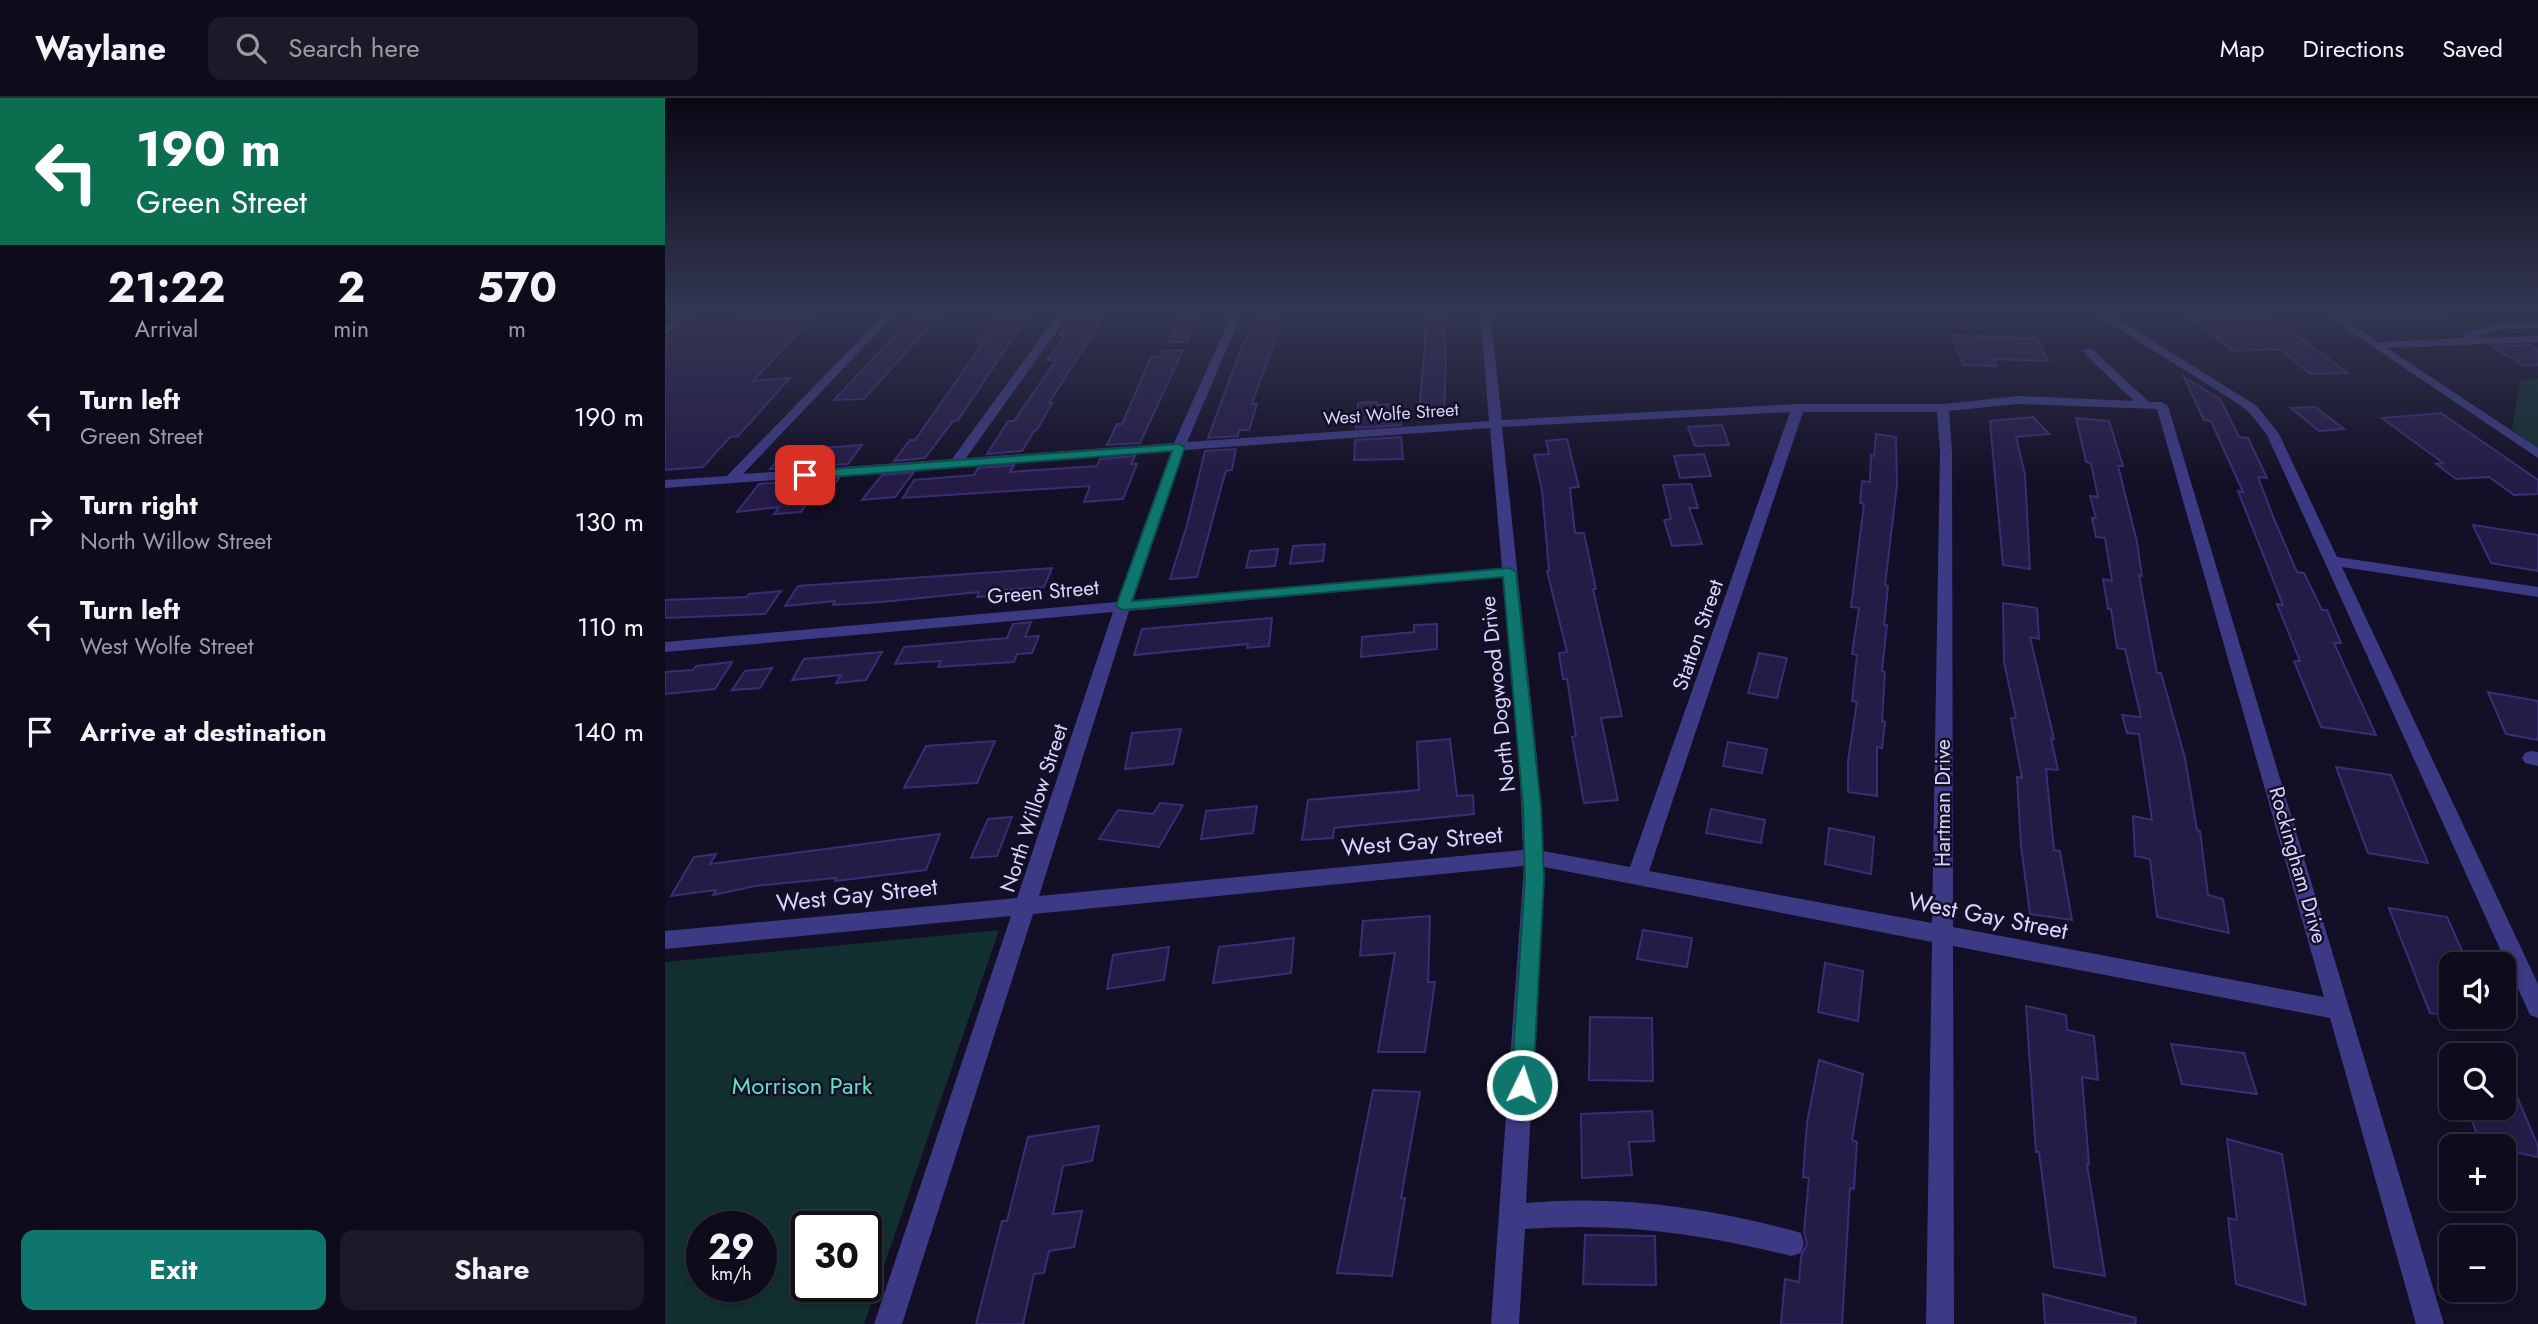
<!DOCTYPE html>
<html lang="en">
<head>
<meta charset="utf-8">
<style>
  body { margin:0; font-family:Jost,sans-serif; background:#1c1929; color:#f1f3f6; height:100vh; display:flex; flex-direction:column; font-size:26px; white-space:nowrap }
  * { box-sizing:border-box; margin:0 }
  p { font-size:23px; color:#9b9ba3 }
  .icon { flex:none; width:38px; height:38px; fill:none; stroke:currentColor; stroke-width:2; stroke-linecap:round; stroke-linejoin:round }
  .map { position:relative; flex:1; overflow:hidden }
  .details { display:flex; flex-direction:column; background:#0e0b1c; width:665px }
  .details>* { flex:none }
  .banner { background:#0b6e4f; color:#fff; overflow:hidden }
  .tools { position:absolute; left:1774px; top:854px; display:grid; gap:14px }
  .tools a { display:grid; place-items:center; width:77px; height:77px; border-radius:14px; background:#0e0b1c; box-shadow:0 4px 10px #0003,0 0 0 2px #2e2b3b; font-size:35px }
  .speed { position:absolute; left:21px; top:1113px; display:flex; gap:14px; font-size:35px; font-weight:700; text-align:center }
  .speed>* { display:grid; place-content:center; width:91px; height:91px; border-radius:50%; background:#0e0b1c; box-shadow:0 4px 10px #0003,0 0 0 2px #2e2b3b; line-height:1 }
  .speed small { font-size:18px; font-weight:400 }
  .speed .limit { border:4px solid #111; border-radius:10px; background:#fff; color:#111 }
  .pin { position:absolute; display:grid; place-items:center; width:60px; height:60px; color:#fff; margin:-30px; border-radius:14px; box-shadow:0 4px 10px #0006 }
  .me { position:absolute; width:77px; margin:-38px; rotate:4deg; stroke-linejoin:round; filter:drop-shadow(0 0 5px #0008) }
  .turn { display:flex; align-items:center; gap:24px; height:147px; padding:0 21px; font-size:32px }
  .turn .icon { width:91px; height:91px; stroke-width:2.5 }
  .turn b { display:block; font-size:49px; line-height:60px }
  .eta { display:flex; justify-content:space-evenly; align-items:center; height:119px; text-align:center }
  .eta b { font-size:42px; font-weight:700; line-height:49px }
  .action { display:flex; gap:14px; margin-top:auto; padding:14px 21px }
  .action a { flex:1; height:80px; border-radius:14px; background:#0f766e; color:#fff; font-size:28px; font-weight:700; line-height:80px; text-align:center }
  .action a+a { background:#1c1929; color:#f1f3f6 }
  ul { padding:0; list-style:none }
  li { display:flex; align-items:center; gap:21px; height:105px; padding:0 21px }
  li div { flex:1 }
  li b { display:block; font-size:26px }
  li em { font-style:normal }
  header { display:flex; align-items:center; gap:42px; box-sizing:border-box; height:98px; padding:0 35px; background:#0e0b1c; border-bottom:2px solid #2e2b3b }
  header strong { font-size:33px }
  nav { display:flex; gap:38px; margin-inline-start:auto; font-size:24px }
  .search { width:490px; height:63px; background:#1c1929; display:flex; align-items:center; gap:18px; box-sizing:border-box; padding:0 24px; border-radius:14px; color:#9b9ba3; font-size:26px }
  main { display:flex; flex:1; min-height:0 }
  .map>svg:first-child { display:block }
  .green { fill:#12302f; fill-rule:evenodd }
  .building { fill:#241b47; stroke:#3b2d73; stroke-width:2 }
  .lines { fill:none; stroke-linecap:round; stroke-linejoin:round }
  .minor { fill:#3d3a85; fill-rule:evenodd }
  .route { fill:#0f766e; stroke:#0a4d48; stroke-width:2 }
  .labels { text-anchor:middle; stroke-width:5; stroke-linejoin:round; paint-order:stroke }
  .far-street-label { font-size:18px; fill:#d9d4ff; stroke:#130f26 }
  .street-label { font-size:21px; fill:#d9d4ff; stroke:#130f26 }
  .near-street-label { font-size:24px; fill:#d9d4ff; stroke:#130f26 }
  .near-park-label { font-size:24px; fill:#5fe0c0; stroke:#130f26 }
</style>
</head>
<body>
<header>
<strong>Waylane</strong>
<div class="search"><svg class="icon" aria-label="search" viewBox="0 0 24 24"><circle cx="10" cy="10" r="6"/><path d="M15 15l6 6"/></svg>Search here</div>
<nav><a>Map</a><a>Directions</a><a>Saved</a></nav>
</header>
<main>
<section class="details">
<div class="banner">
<div class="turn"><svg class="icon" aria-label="left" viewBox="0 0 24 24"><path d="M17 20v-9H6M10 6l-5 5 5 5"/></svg><div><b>190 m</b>Green Street</div></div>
</div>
<div class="eta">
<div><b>21:22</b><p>Arrival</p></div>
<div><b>2</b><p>min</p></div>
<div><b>570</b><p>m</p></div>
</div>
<ul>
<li><svg class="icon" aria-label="left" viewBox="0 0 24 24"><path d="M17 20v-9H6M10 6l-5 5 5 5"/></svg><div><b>Turn left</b><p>Green Street</p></div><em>190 m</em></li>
<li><svg class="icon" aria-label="right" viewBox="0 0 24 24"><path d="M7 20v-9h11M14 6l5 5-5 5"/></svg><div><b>Turn right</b><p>North Willow Street</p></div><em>130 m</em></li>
<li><svg class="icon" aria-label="left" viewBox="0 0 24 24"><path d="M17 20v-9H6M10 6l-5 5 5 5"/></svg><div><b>Turn left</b><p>West Wolfe Street</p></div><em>110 m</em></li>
<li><svg class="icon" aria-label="arrive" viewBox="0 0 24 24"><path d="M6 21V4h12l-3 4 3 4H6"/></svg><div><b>Arrive at destination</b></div><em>140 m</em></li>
</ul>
<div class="action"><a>Exit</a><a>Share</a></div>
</section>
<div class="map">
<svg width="1873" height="1226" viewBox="0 0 1873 1226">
  <rect width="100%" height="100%" fill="#130f26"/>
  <g class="green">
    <polygon points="1873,281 1873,352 1847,331 1855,282"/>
    <path d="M334 832 199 1226H0V864ZM37 1129H96V1188H37ZM142 1129H201V1188H142Z"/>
  </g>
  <g class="building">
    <polygon points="253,213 278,213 199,301 169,302"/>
    <polygon points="335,213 366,213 293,322 288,323 260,360 229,363 245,342 250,342 319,244 312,244"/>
    <polygon points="411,213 437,213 430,223 434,226 384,305 387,305 372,332 369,333 357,353 322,356 343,323 349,323 391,262 382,262 400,237 395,237"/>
    <polygon points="519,213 536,213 522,244 504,244"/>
    <polygon points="596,213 617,213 614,222 617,222 587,306 592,306 584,332 574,332 573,338 543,340 577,248"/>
    <polygon points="1519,213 1599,213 1683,275 1646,276 1614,251 1568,253"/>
    <polygon points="150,217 88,283 125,280 73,338 65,339 38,369 0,372 0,241 21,225"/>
    <polygon points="778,220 781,264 779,313 754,315 760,245 759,221"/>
    <polygon points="1287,237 1372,241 1383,263 1328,261 1331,268 1298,267"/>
    <polygon points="1864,247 1873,252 1873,267 1859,268 1827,248"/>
    <polygon points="518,252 475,345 442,347 452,326 457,326 486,259 494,259 497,253"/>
    <polygon points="1519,279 1555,301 1574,339 1583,340 1602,380 1593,379 1609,421 1632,474 1639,475 1657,512 1662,512 1676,545 1669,545 1711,637 1656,629 1629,563 1635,563 1612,506 1618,507 1573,393 1578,394 1546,323 1539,322"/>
    <polygon points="712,304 712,307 734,306 736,327 691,330 693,305"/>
    <polygon points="1650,309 1679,331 1654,333 1626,310"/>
    <polygon points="1776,315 1873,382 1873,396 1849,397 1824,379 1791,381 1771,366 1778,365 1717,320"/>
    <polygon points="1368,319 1384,336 1351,339 1360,377 1365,471 1338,467 1325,323"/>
    <polygon points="1411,320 1444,323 1458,368 1453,368 1472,444 1477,478 1474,477 1492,575 1496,575 1520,660 1532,732 1535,733 1543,797 1558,801 1564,835 1492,819 1485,761 1470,758 1468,718 1487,722 1474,636 1462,635 1457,617 1476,619 1460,551 1452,550 1446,511 1443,511 1438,481 1447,483 1440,440 1431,439 1427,420 1431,420 1425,398 1433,399 1426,365 1421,364"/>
    <polygon points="1057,327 1064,347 1030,348 1023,329"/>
    <polygon points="1211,336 1231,339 1232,387 1220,487 1223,488 1219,527 1222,527 1217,573 1220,574 1217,623 1220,624 1217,650 1212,649 1212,698 1183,694 1183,663 1192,604 1187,603 1192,557 1187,556 1194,510 1186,509 1199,406 1195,405 1197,383 1205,384 1206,357 1209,358"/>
    <polygon points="736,339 738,361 689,362 690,342"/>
    <polygon points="902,341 914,389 905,390 910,435 919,435 931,491 928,491 957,618 936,620 953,702 919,705 907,639 911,638 902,581 898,581 894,555 902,554 882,473 884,473 877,392 869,357 884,356 881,343"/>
    <polygon points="197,347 183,366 105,371 120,353"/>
    <polygon points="571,351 567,372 561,373 556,390 532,479 505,481 522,427 540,353"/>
    <polygon points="1039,356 1046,378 1015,380 1009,358"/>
    <polygon points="470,358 466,366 472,366 458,401 419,404 425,388 238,400 249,382 309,377 313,370 349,367 345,374 432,368 435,361"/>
    <polygon points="249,374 230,399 197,402 217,377"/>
    <polygon points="174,380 156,406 141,407 136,414 109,416 114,409 72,414 94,386"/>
    <polygon points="1026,386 1033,410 1024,410 1037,446 1007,448 999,422 1006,421 998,387"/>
    <polygon points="1808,427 1873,437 1873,473 1826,465"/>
    <polygon points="660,446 658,463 625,466 628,448"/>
    <polygon points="613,451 610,468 581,470 585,453"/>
    <polygon points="387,470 379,489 339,492 337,497 312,499 314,494 217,504 168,507 170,503 120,508 133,488"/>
    <polygon points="116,493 100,516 0,520 0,502 82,499 84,496"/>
    <polygon points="1338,505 1372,510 1374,541 1365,539 1389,641 1386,640 1393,672 1381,671 1389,752 1395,753 1407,822 1365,816 1356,748 1352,679 1357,680 1346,620 1351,620 1339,564"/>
    <polygon points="607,520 604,548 582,550 583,546 469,557 477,531"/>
    <polygon points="366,524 360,539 374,538 367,555 352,556 349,564 273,569 276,563 230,566 239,549 342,540 348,526"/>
    <polygon points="772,526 772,551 696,559 697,539 749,534 749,527"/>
    <polygon points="217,554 201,582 171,585 176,577 127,582 139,561"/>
    <polygon points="1094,555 1122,560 1112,600 1083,595"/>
    <polygon points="67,564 50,591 0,596 0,574 28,572 31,568"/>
    <polygon points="107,570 95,590 67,592 80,573"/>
    <polygon points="1823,594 1873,603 1873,642 1841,636"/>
    <polygon points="516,631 508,666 460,671 467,635"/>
    <polygon points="785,641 792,698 808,697 809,716 669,730 668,740 637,742 643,702 754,692 752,644"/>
    <polygon points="330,643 312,685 239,690 261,648"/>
    <polygon points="1063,644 1102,651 1097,675 1058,668"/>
    <polygon points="1671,669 1726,677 1763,765 1703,755"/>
    <polygon points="495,705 518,707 494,749 434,741 453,712 488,716"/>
    <polygon points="592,708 588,735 536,741 541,713"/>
    <polygon points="1046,711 1100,722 1096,745 1041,735"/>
    <polygon points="347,719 332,758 306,760 323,721"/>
    <polygon points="1164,730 1209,739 1206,776 1160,766"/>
    <polygon points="275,736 261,772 170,783 171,780 90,788 48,797 51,792 6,798 29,759 51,756 45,766"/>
    <polygon points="1724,810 1782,819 1803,866 1787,866 1787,918 1765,915"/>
    <polygon points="765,818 763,884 770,884 760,954 713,954 730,855 695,858 698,823"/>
    <polygon points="978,832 1027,840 1022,869 972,861"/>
    <polygon points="629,840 626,875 548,885 554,849"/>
    <polygon points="504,849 499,882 442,891 448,857"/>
    <polygon points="1160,865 1198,873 1193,923 1153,914"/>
    <polygon points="1361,908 1401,917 1402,932 1429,938 1433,982 1417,979 1424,1066 1422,1066 1440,1178 1389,1169 1374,1054 1371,1054"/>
    <polygon points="925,919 987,920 988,983 924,982"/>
    <polygon points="1506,946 1579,955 1592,996 1517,986"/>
    <polygon points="1154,962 1198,976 1187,1042 1192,1044 1189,1091 1185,1090 1177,1226 1116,1226 1120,1181 1134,1184 1136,1158 1142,1146 1139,1134 1144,1080 1138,1079 1142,1025"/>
    <polygon points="1839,968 1873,1048 1873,1059 1839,1052 1839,1048 1816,1047 1802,1010 1839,1010"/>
    <polygon points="708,992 755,994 736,1100 740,1100 727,1178 672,1175"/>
    <polygon points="987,1013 989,1043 964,1044 967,1077 917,1080 916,1016"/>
    <polygon points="434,1028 427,1063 398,1068 388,1116 417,1113 409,1149 384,1153 379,1175 369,1176 358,1226 311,1226 337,1123 342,1123 363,1039"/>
    <polygon points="1562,1041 1617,1056 1641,1207 1571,1186 1563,1120 1572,1122"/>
    <polygon points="920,1137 990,1138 991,1187 918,1186"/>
    <polygon points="1378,1196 1471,1220 1470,1226 1380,1226"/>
  </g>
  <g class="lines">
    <g class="minor">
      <polygon points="21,213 33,213 0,237 0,229"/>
      <path d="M222 213H233L78 376 287 361 395 213H406L301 360 509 345 568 213H578L522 344 824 323 815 213H825L837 322 1133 306H1278L1353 298 1469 303 1416 252 1426 250 1484 304H1497L1503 308 1779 1226H1751L1665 920 1288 848 1289 1226H1261L1267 844 879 769 861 1105C953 1097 1038 1109 1126 1132L1136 1135 1139 1145 1136 1155 1126 1158C1035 1135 954 1124 860 1131L854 1226H826L859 768 368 816 237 1226H209L346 818 0 851V833L352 800 448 514 0 554V544L452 504 506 353 0 390V382L62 378ZM1353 306 1492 311 1659 899 1288 829 1287 353 1284 313ZM1125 314 965 769 878 753 872 660 837 329ZM1138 314H1272L1275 353 1267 825 984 773ZM825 330 837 470 468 503 519 352ZM838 479 854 660 858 752 374 798 464 513Z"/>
      <polygon points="1655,213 1792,213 1787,216 1679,221 1713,244 1800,240 1799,236 1830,226 1873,224 1873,230 1831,232 1807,240 1873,238 1873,244 1722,250 1873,350 1873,360"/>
      <polygon points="1435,215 1443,215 1592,308 1614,336 1672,459 1873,489 1873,499 1677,469 1873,886 1873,920 1865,917 1602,337 1584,314 1569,303 1435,219"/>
      <polygon points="1866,653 1873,654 1873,668 1860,665 1857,660 1860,655"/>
    </g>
  </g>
  <linearGradient id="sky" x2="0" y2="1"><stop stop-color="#0a0815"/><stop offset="0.55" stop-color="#333752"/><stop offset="1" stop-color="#333752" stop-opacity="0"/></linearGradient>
  <rect width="1873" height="385" fill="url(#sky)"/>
  <polygon class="route" points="514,346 520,349 467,503 844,470 851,474 876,709 879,781 868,987 865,994 857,997 850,994 846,987 860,781 858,709 838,479 458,512 451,508 507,353 140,381 134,377 140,373"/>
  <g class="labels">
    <g class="far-street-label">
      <text transform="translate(726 316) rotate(-4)" y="6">West Wolfe Street</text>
    </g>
    <g class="street-label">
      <text transform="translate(378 494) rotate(-5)" y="7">Green Street</text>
      <text transform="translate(1033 537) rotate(-71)" y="7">Statton Street</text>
      <text transform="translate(833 596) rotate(-96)" y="7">North Dogwood Drive</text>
      <text transform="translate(1278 705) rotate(-90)" y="7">Hartman Drive</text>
      <text transform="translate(369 710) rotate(-72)" y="7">North Willow Street</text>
      <text transform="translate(1633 767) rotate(74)" y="7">Rockingham Drive</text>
    </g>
    <g class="near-street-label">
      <text transform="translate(757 743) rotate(-5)" y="8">West Gay Street</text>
      <text transform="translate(192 797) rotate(-6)" y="8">West Gay Street</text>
      <text transform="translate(1323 818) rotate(11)" y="8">West Gay Street</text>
    </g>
    <g class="near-park-label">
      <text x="137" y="996">Morrison Park</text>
    </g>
  </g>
</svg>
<div class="tools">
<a><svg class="icon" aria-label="sound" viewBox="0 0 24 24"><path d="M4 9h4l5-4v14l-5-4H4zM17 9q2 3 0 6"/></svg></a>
<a><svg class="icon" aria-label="search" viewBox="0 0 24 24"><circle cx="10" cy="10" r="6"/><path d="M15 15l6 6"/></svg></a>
<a>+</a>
<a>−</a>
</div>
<div class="speed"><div>29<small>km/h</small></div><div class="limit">30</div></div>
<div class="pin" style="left:140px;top:377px;background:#d93025"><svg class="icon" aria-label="arrive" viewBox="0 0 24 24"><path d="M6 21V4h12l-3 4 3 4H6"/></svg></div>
<svg class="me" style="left:857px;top:987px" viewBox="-20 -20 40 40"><circle r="17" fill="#0f766e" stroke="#fff" stroke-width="3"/><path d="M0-11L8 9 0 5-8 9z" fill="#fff"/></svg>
</div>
</main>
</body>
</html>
